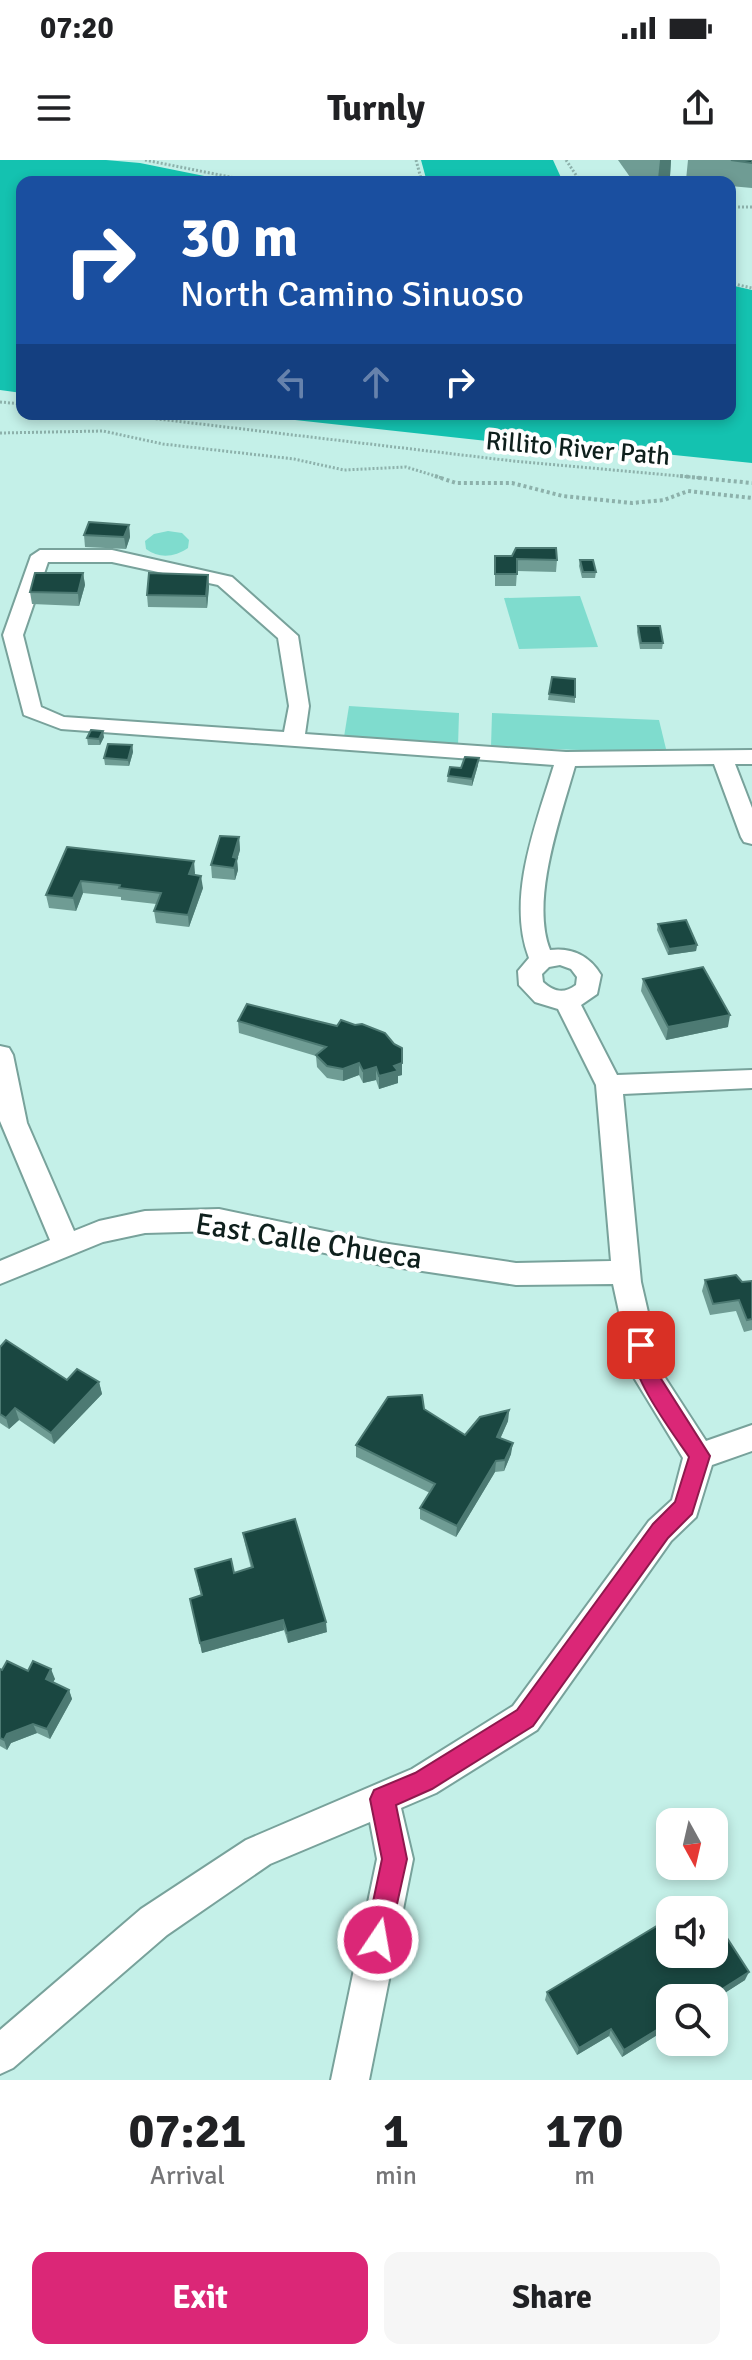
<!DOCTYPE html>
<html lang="en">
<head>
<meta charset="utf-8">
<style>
  body { margin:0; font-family:Signika,sans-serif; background:#f6f6f6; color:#202124; height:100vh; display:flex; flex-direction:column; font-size:30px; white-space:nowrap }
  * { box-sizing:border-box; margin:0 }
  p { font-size:26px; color:#757577 }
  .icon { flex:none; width:44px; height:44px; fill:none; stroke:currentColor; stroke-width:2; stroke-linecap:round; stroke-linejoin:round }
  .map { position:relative; height:1920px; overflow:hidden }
  .details { display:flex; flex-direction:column; background:#fff; flex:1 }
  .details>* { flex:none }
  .hud { position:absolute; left:16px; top:16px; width:720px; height:244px; border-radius:16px; box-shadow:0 4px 12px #0003; background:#1a4fa0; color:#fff; overflow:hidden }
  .needle { width:52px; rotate:172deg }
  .tools { position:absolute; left:656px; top:1648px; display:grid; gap:16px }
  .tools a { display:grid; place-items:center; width:72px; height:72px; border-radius:16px; background:#fff; box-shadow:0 4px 12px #0003; font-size:40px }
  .pin { position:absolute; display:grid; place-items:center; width:68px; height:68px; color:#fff; margin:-34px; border-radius:16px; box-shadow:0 4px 12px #0006 }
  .me { position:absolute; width:88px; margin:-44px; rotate:12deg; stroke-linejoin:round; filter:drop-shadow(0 0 6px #0008) }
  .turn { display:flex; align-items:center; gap:28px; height:168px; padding:0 32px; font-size:36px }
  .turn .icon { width:104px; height:104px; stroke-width:2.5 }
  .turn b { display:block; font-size:56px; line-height:68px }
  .lanes { display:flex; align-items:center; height:76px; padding:0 32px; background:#0003; justify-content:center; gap:40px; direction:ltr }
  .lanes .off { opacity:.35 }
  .eta { display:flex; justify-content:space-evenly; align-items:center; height:136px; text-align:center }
  .eta b { font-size:48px; font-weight:700; line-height:56px }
  .cta { display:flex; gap:16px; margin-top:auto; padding:16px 32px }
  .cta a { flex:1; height:92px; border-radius:16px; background:#db2777; color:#fff; font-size:32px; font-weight:700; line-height:92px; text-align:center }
  .cta a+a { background:#f6f6f6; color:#202124 }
  .status { display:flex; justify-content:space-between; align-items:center; height:56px; padding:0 40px; background:#fff; direction:ltr }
  .status svg { height:22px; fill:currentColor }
  header { display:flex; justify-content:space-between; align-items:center; height:104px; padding:0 32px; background:#fff; font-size:36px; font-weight:700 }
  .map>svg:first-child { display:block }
  .green { fill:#7fdcce }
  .water { fill:#14c2b0 }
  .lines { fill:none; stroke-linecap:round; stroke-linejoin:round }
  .minor-casing { stroke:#78a29b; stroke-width:4 }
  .path-far1 { stroke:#8db1ab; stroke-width:3; stroke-dasharray:2 2; stroke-linecap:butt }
  .path { stroke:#8db1ab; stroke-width:4; stroke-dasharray:3 3; stroke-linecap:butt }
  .minor { fill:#fff; fill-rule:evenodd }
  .wall { fill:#6f9c94 }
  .shaded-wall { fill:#4d7a73 }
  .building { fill:#1a4741; stroke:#4d7a73; stroke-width:2 }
  .route { fill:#db2777; stroke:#8e194d; stroke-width:2 }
  .labels { text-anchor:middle; stroke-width:8; stroke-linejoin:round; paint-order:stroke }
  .far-street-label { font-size:26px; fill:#0e1f1c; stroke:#fff }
  .street-label { font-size:30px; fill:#0e1f1c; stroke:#fff }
</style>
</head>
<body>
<div class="status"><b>07:20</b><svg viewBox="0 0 49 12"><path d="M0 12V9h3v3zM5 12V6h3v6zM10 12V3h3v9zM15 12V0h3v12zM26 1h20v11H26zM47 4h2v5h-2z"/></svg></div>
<header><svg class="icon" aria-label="menu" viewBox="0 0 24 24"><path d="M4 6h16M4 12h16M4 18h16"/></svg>Turnly<svg class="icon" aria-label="share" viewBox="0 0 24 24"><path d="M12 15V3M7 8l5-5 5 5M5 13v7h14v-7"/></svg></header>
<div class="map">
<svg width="752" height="1920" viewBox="0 0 752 1920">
  <rect width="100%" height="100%" fill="#c4f0e8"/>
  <g class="green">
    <path d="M168 371 182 373 189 380 188 388C175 397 159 399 146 389L145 381 154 374Z"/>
    <polygon points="580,436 598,487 519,489 504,438"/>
    <polygon points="349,546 459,553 458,587 344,577"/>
    <polygon points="492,553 659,560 667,593 491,587"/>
  </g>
  <g class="water">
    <polygon points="0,0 106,0 140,3 234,22 22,22 22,233 0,230"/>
    <polygon points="421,0 553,0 563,22 427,22"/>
    <polygon points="730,125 752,130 752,303 635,291 541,287 241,254 730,254"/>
  </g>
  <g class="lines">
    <defs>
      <path id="minor" d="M40 390H112L232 417 298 476 309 546 305 574 566 592 752 590V604H735L752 648V684L744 682 741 677 714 604 575 606C561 656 530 740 550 790 572 787 590 796 601 815L597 834 581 845 617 915 752 910V928L623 934 641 1122 662 1213 706 1281 752 1265V1291L712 1305 696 1357 671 1381 537 1570 436 1633 401 1648 413 1699 369 1920H331L377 1699 370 1662 270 1704 167 1775 13 1908 0 1914V1870L141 1749 246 1680 412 1609 513 1546 649 1361 672 1340 683 1298 633 1216 613 1124 516 1125 382 1105 219 1071 145 1073 103 1082 0 1124V1101L50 1080 0 961V886L9 888 13 895 27 963 74 1071 99 1061 145 1051 219 1049 382 1083 516 1103 611 1101 596 925 558 849 535 842 519 825 518 811 529 798C506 738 536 664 554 605L61 569 24 555 3 475 31 396ZM48 402H112L218 425 278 478 289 546 284 572 64 557 41 547 23 475ZM560 805 571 809 577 817 576 825C564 834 554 832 543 822L542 814 549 807Z"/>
    </defs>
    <use href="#minor" class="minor-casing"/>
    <g class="path-far1">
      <polyline points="145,0 255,22"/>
      <polyline points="416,0 422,22"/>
      <polyline points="566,0 578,18"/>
      <polyline points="579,22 578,18 587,22"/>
      <polyline points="730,47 752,47"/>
      <polyline points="730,123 752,128"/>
      <polyline points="0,242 22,244"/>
      <polyline points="116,254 513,301 702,318"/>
      <polyline points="0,273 103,271 163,284 294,299 344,310 406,307 442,318"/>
    </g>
    <g class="path">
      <polyline points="435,316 456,323 512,323 563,336 632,343 664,340 688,331 752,338"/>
      <polyline points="680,316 752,323"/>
    </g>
    <use href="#minor" class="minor"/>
  </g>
  <g class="wall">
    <polygon points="618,0 671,0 670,16 658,19 630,17"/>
    <polygon points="688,0 752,0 752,28 730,26 730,22 700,22 686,20"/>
    <polygon points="129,365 130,377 126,389 85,387 84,375"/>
    <polygon points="495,396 557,400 556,412 517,411 516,426 495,426"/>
    <polygon points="580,400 596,412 595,418 582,418 579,406"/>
    <polygon points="83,413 85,425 79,446 32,444 30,432"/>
    <polygon points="208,415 209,427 207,448 148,447 147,435"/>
    <polygon points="638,466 663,483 662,489 640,489 637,472"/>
    <polygon points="549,534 575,537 575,543 548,540"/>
    <polygon points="104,577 100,585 88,585 87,578"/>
    <polygon points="132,585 133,592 129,606 105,605 104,598"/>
    <polygon points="478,605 472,626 447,622 448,616"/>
    <polygon points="239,677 240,690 237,700 238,710 235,720 212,718 211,705"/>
    <polygon points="67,687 195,713 194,715 203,728 189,767 156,763 154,751 156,744 121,740 121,737 83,733 76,751 49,748 46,735"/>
    <polygon points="658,764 697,785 696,791 668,795 657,770"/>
    <polygon points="643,819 728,867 666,880 641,831"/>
    <polygon points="238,861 337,866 402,915 398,916 398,923 379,929 376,920 363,923 359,915 343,921 327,918 317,907 316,896 239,873"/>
    <polygon points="705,1120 742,1122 752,1121 752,1170 744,1172 736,1151 710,1155 702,1131"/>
    <polygon points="0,1187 67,1220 99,1222 102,1234 54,1284 19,1260 9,1269 0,1263"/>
    <polygon points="424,1249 465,1275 509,1250 508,1261 500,1279 511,1294 504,1311 495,1312 456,1377 420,1359 420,1348 430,1333 356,1297 356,1285"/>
    <polygon points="243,1373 327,1472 288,1483 284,1470 202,1493 190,1439 201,1436 195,1409 234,1413 251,1408 245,1384"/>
    <polygon points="0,1509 28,1511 55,1519 53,1522 69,1530 72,1539 50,1579 37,1573 11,1583 7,1590 0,1586"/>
    <polygon points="745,1820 622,1897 609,1876 577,1895 545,1840 547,1832"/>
  </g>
  <g class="shaded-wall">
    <polygon points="660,0 671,0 670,16 658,19"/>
    <polygon points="129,365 130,377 126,389 124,377"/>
    <polygon points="83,413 85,425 79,446 78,433"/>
    <polygon points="208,415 209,427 207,448 206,436"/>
    <polygon points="103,571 104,577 100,585 99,579"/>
    <polygon points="132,585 133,592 129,606 128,600"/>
    <polygon points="479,598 478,605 472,626 472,619"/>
    <polygon points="239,677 240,690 237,700 238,710 235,720 233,697"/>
    <polygon points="194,701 195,713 190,726 189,714"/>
    <polygon points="201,716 203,728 189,767 188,755"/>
    <polygon points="81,721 83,733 76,751 73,738"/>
    <polygon points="697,785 696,791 668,795 669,789"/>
    <polygon points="730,855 728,867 666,880 668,867"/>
    <polygon points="359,903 359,915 343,921 343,909"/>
    <polygon points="402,903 402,915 398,916 398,923 379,929 379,916 394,906"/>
    <polygon points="376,907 376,920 363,923 363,911"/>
    <polygon points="99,1222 102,1234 54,1284 51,1273"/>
    <polygon points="15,1248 19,1260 9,1269 6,1258"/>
    <polygon points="509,1250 508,1261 496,1288 497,1277"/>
    <polygon points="513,1283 511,1294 504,1311 505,1300"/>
    <polygon points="496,1301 495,1312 456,1377 457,1366"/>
    <polygon points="283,1460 284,1470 202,1493 200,1483"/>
    <polygon points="326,1462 327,1472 288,1483 287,1473"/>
    <polygon points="51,1509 55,1519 49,1529 46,1519"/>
    <polygon points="69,1530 72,1539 50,1579 47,1569"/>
    <polygon points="33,1564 37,1573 11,1583 7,1590 4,1580 7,1574"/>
    <polygon points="749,1812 745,1820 714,1840 714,1838 708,1838"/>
    <polygon points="670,1862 670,1867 622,1897 624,1890"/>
    <polygon points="611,1869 609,1876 577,1895 579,1888"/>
  </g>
  <g class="building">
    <polygon points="731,0 752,0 752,3"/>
    <polygon points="89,362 129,365 124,377 84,375"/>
    <polygon points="516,388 556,388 557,400 517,399 517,414 495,414 495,396 512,396"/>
    <polygon points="580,400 593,400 596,412 583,412"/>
    <polygon points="35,413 83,413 78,433 30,432"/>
    <polygon points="149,413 208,415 206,436 147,435"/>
    <polygon points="638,466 660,466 663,483 641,483"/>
    <polygon points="552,517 575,519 575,537 549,534"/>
    <polygon points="91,570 103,571 99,579 87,578"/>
    <polygon points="108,584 132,585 128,600 104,598"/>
    <polygon points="465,597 479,598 472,619 448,616 450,607 461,608"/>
    <polygon points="220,676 239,677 233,697 237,698 234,708 211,705"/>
    <polygon points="67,687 194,701 189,714 201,716 188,755 154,751 161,733 119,728 120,725 81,721 73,738 46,735"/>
    <polygon points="686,760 697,785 669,789 658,764"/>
    <polygon points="703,807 730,855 668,867 643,819"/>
    <polygon points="247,844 337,866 341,860 355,865 362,864 385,873 394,884 402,888 402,903 394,906 398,911 379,916 376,907 363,911 359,903 343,909 327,906 316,895 326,887 238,861"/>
    <polygon points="736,1115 742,1122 752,1121 752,1159 747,1160 739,1140 713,1144 705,1120"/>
    <polygon points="6,1180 67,1220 77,1209 99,1222 51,1273 15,1248 6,1258 0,1254 0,1187"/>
    <polygon points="422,1235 424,1249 465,1275 480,1257 509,1250 497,1277 513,1283 505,1300 496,1301 457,1366 420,1348 435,1324 356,1285 388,1237"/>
    <polygon points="295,1359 326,1462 287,1473 283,1460 200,1483 190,1439 202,1435 195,1409 231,1399 234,1413 253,1407 243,1373"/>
    <polygon points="7,1501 28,1511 33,1501 51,1509 46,1519 69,1530 47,1569 33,1564 7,1574 4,1580 0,1578 0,1509 2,1510"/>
    <polygon points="702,1738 709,1750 683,1750"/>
    <polygon points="670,1758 670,1794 714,1794 714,1758 749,1812 708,1838 670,1838 670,1862 624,1890 611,1869 579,1888 547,1832"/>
  </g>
  <path class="route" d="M641 1176 649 1179 658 1214 710 1296 692 1354 668 1378 533 1566 432 1629 396 1645 407 1699 387 1789 378 1793 369 1789 365 1780 382 1699 370 1639 374 1630 415 1613 517 1550 653 1364 675 1342 689 1297C673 1273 621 1206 634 1179Z"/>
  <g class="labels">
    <g class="far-street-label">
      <text transform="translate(578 288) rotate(5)" y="9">Rillito River Path</text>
    </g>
    <g class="street-label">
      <text transform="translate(309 1081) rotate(9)" y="10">East Calle Chueca</text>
    </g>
  </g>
</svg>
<div class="tools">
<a><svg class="needle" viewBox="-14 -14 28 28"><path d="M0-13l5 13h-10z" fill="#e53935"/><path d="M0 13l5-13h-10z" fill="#757577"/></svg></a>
<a><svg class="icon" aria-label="sound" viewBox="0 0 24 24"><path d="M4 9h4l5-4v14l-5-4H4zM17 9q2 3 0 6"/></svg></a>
<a><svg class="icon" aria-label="search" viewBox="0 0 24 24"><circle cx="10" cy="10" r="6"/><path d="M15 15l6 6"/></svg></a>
</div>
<div class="pin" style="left:641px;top:1185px;background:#d93025"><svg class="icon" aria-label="arrive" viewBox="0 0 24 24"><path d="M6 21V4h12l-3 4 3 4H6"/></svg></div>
<svg class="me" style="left:378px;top:1780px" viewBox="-20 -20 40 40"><circle r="17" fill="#db2777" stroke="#fff" stroke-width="3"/><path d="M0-11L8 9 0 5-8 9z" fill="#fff"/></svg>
<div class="hud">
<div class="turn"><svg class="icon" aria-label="right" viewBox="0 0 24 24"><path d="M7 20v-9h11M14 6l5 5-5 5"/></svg><div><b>30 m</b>North Camino Sinuoso</div></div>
<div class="lanes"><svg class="icon off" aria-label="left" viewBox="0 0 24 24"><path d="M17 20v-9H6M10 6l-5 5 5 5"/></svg><svg class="icon off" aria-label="ahead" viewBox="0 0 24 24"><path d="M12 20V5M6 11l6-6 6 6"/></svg><svg class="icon" aria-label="right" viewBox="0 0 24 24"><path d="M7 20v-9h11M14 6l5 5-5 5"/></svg></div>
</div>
</div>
<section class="details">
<div class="eta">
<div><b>07:21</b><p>Arrival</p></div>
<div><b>1</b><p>min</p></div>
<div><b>170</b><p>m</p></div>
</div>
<div class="cta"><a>Exit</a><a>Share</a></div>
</section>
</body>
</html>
